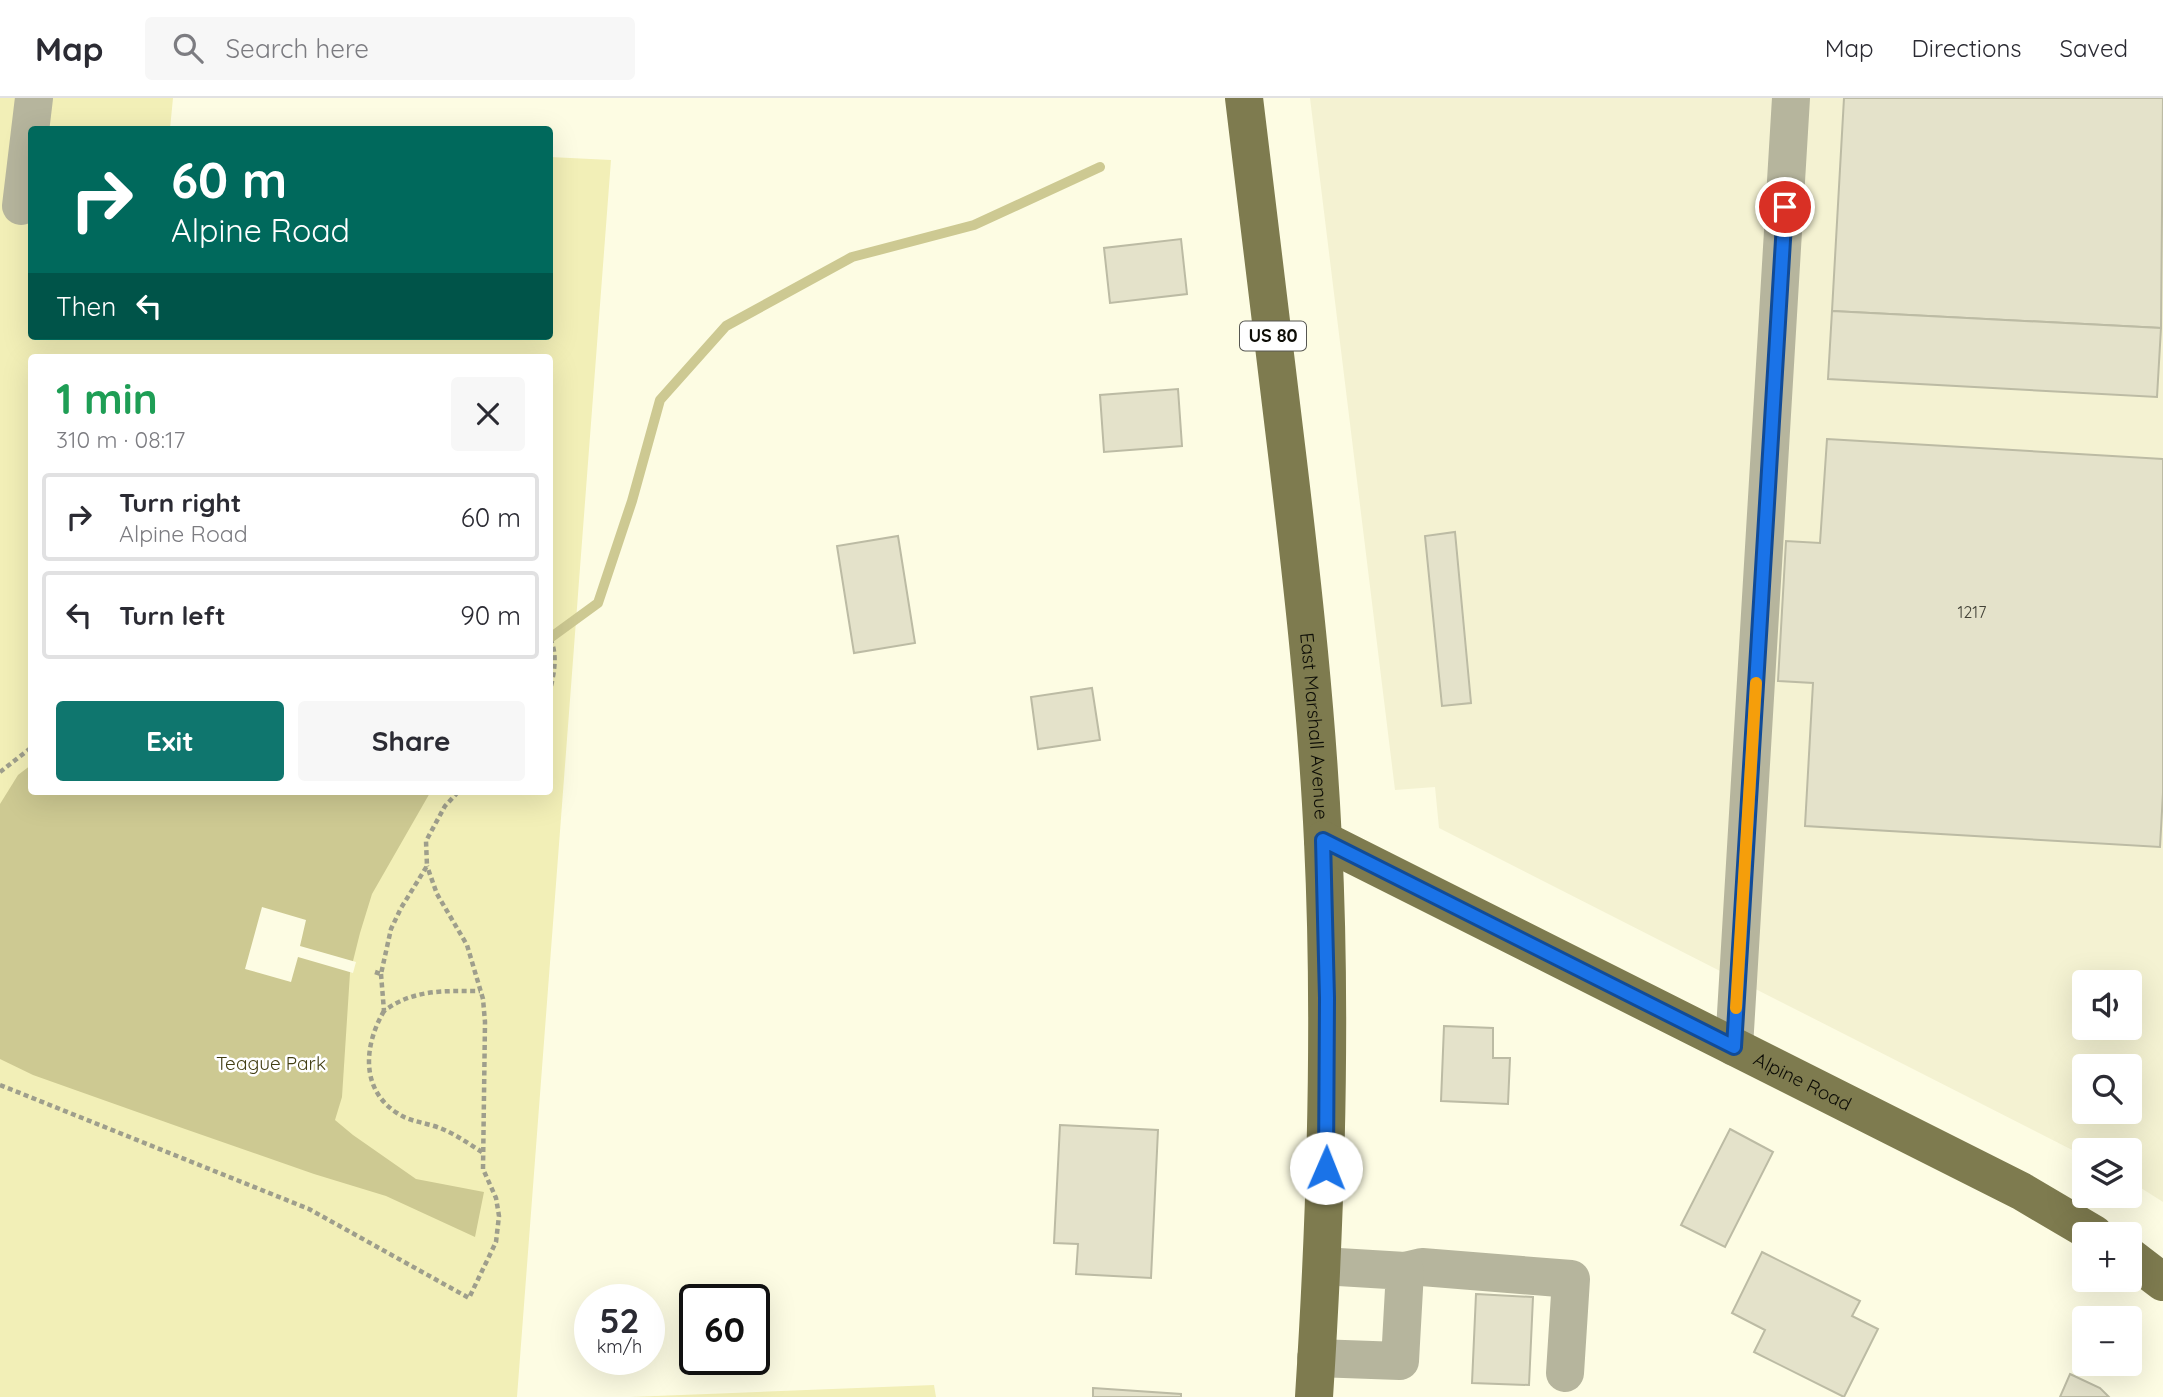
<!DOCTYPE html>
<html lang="en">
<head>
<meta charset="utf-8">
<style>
  body { margin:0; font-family:Quicksand,sans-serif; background:#f7f7f7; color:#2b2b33; height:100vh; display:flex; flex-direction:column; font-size:26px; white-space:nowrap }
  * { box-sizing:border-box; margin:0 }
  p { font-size:23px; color:#7c7c81 }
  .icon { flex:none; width:38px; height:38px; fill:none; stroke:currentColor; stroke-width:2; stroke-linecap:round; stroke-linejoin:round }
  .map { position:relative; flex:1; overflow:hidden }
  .side { position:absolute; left:28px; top:256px; width:525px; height:441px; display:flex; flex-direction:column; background:#fff; border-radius:7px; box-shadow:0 7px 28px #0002 }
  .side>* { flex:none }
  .guide { position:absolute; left:28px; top:28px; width:525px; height:214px; border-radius:7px; box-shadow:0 7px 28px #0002; background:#00695c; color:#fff; overflow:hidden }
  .buttons { position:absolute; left:2072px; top:872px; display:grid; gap:14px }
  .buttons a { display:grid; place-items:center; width:70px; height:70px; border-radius:7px; background:#fff; box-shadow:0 7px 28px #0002; font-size:35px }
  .speed { position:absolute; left:574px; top:1186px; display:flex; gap:14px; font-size:35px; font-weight:700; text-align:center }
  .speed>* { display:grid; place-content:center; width:91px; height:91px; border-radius:50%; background:#fff; box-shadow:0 7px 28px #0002; line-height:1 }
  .speed small { font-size:18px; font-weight:400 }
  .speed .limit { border:4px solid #111; border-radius:10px; background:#fff; color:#111 }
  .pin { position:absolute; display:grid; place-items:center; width:60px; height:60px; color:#fff; margin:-30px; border:4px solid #fff; border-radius:50%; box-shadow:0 2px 7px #0007 }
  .me { position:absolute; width:77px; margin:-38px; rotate:1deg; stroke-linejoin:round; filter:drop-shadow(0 0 5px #0008) }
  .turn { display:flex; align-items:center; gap:24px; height:147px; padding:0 28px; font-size:32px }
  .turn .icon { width:91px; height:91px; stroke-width:2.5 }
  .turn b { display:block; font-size:49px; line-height:60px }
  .then { display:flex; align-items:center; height:66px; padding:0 28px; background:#0003; gap:14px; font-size:26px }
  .round { display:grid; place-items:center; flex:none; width:74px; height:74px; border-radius:7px; background:#f7f7f7 }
  .summary { display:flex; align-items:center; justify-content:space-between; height:119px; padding:0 28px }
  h1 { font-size:42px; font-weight:800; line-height:52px; color:#1e9e55 }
  .cta { display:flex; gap:14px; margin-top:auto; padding:14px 28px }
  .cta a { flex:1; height:80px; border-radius:7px; background:#0f766e; color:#fff; font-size:28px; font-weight:800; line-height:80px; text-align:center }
  .cta a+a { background:#f7f7f7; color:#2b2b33 }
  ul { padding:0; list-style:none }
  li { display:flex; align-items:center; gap:21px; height:88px; margin:0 14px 10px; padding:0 14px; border:4px solid #e1e1e2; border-radius:7px }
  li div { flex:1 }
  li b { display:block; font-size:26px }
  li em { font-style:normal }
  header { display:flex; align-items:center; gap:42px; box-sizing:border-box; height:98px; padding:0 35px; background:#fff; border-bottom:2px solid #e1e1e2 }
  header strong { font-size:33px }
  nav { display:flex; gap:38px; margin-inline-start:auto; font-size:24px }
  .search { width:490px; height:63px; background:#f7f7f7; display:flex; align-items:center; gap:18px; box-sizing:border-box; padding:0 24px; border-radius:7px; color:#7c7c81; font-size:26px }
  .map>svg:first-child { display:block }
  .built { fill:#f4f2d2; fill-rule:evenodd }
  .green { fill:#f2efb7; fill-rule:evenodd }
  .water { fill:#cdc992 }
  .pier { fill:#fdfce3 }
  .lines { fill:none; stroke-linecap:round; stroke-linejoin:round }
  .stream { stroke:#cdc992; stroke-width:10 }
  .building { fill:#e4e2ca; stroke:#bcbba4; stroke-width:2 }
  .path { stroke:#9e9e8c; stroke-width:4.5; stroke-dasharray:5 3.5; stroke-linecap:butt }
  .minor { stroke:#b6b59d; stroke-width:38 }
  .major { stroke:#7e7b4f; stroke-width:38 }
  .route-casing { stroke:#114b97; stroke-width:18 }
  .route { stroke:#1a73e8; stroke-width:12 }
  .slow { stroke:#f59e0b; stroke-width:12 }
  .labels { text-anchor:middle; stroke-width:5; stroke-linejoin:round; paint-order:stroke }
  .number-label { font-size:16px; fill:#434237 }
  .shield { fill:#fff; stroke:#565651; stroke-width:2 }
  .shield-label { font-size:18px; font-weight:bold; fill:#0d0d06 }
  .street-label { font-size:19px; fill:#0d0d06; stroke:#fff }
  .park-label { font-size:19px; fill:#423e13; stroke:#fff }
</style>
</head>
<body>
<header>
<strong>Map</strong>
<div class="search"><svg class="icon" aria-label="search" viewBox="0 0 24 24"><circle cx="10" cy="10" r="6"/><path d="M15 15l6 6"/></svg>Search here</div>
<nav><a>Map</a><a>Directions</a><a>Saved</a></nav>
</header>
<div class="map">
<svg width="2163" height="1299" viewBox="0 0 2163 1299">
  <rect width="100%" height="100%" fill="#fdfce3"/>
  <path class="built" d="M1310 0H2163V1104L2130 1083V1052H2084V1058L1439 730 1435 689 1395 692ZM2084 884H2130V929H2084ZM2084 968H2130V1013H2084Z"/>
  <g class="green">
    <path d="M0 0H173L170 31 32 32V238H550V59L611 62 517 1299H0ZM32 259H550V693H32Z"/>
    <polygon points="934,1287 936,1299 630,1299"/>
  </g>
  <polygon class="water" points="31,667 32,693 431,693 372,796 360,835 350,875 342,999 335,1022 353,1037 416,1081 484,1094 475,1139 386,1098 314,1076 185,1031 33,977 0,961 0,706 18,677"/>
  <polygon class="pier" points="262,809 306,822 300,848 356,864 353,875 298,859 291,884 245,871"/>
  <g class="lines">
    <polyline class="stream" points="550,540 598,505 632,403 660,302 726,228 852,159 974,127 1100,69"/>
  </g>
  <g class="building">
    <polygon points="1844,0 2163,0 2161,230 1832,213"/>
    <polygon points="1181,141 1187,196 1110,205 1104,150"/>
    <polygon points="1832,213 2161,230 2157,299 1828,281"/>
    <polygon points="1178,291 1182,348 1104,354 1100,297"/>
    <polygon points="1827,341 2163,361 2163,695 2160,749 1805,728 1813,585 1778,583 1786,443 1820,445"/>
    <polygon points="1455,434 1471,605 1442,608 1425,438"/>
    <polygon points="898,438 915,545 854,555 837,448"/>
    <polygon points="1092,590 1100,642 1038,651 1031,599"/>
    <polygon points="1444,928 1493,930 1493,960 1510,960 1508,1006 1441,1003"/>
    <polygon points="1060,1027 1158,1032 1151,1180 1076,1176 1078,1146 1054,1145"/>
    <polygon points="1730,1031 1773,1054 1725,1149 1681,1127"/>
    <polygon points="1762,1154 1860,1203 1852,1218 1878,1231 1844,1299 1754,1254 1765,1232 1732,1215"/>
    <polygon points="1476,1196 1533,1199 1529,1287 1472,1285"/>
    <polygon points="2070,1276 2100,1290 2109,1299 2060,1299"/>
    <polygon points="1093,1290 1181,1296 1181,1299 1093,1299"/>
  </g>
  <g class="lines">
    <g class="path">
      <path d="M550 541C558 555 554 577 550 592"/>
      <polyline points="0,674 32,649"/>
      <polyline points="375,874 381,876 391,831 401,810 427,768 426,743 445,708 459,693"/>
      <path d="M381 876 384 913C413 891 445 893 480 893"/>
      <path d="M384 913C364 947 360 991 397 1015 409 1023 421 1024 434 1028 451 1033 466 1044 482 1054"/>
      <polyline points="0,987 309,1111 469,1200 496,1144 499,1118 496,1100 483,1071 485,924 483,901 467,847 437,796 427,768"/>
    </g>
    <g class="minor">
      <polyline points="21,108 34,0"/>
      <polyline points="1734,949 1791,0"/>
      <polyline points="1405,1173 1422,1169 1571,1181 1565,1275"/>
      <polyline points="1316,1260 1400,1263 1405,1173 1322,1168"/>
    </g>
    <g class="major">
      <path id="s1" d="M1244 0C1259 121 1273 243 1288 364 1303 490 1317 616 1323 743 1332 928 1326 1114 1314 1299"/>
      <path id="s2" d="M1323 742 2021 1093 2094 1136"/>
      <polyline points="2130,1159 2163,1184"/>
    </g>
  </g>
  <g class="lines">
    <defs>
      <polyline id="route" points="1326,1070 1327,900 1323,742 1734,949 1785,109"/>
    </defs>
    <use href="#route" class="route-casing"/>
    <use href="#route" class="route"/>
    <polyline class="slow" points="1736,910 1756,585"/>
  </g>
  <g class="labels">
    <g class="number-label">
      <text x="1972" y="520">1217</text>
    </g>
    <rect class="shield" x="1240" y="223.5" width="66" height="29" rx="5"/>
    <g class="shield-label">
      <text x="1273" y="244">US 80</text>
    </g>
    <g class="street-label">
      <text dy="7" stroke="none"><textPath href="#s1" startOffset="632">East Marshall Avenue</textPath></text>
      <text dy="7" stroke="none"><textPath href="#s2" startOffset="537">Alpine Road</textPath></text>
    </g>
    <g class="park-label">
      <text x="271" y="972">Teague Park</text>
    </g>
  </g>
</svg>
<div class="buttons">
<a><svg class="icon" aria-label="sound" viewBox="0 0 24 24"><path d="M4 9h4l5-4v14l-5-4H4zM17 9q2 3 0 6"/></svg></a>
<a><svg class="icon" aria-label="search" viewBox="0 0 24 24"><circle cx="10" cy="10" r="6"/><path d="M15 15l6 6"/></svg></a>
<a><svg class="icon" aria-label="layers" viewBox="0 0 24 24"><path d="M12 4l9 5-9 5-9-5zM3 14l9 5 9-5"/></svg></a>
<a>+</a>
<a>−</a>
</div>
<div class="speed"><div>52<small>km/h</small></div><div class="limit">60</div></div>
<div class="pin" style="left:1785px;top:109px;background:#d93025"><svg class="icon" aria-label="arrive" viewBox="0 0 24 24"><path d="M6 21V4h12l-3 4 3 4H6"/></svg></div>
<svg class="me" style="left:1326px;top:1070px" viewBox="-20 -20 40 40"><circle r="19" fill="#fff"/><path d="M0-13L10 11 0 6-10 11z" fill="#1a73e8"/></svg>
<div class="guide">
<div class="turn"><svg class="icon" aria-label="right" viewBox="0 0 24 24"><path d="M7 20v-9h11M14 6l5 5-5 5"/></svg><div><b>60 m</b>Alpine Road</div></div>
<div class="then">Then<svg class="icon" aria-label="left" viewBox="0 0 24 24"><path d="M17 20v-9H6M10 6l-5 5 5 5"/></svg></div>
</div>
<section class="side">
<div class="summary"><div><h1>1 min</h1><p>310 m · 08:17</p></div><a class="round"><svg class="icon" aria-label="close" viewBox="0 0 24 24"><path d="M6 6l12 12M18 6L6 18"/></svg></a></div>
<ul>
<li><svg class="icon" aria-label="right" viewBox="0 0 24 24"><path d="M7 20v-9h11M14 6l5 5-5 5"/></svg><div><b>Turn right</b><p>Alpine Road</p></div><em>60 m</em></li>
<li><svg class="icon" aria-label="left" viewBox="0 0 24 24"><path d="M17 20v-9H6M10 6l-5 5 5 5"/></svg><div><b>Turn left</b></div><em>90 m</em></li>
</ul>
<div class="cta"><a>Exit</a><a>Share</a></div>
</section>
</div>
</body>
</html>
